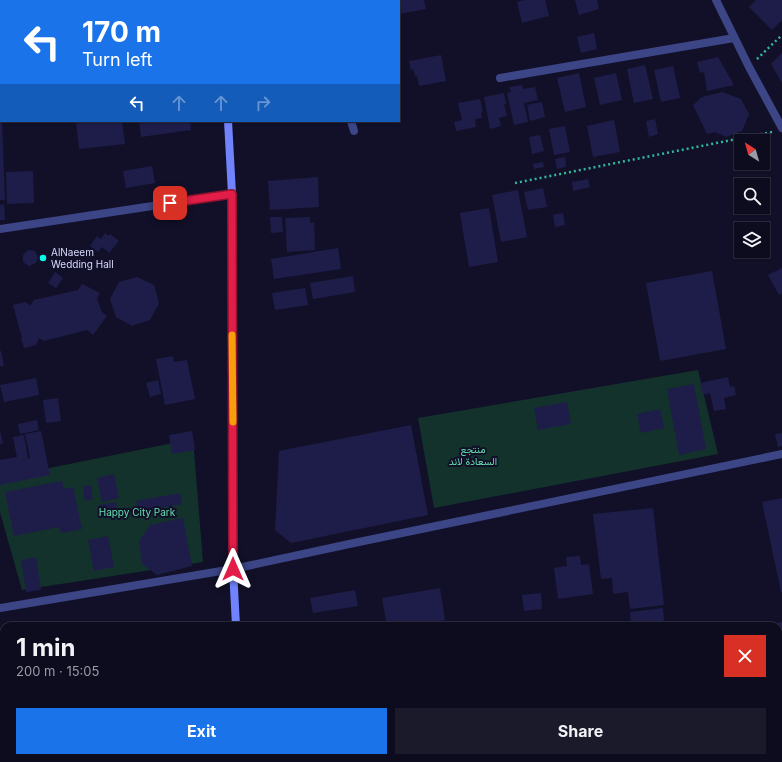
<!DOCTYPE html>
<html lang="en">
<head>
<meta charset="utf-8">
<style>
  body { margin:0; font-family:Inter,Vazirmatn,sans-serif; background:#1b1a2b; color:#f1f3f6; height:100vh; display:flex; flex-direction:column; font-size:15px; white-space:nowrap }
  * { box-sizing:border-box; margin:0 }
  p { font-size:13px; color:#9a9ba4 }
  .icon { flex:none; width:22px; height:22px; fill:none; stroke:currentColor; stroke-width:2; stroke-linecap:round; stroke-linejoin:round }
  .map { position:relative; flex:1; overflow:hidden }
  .drawer { position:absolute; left:0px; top:622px; width:782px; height:140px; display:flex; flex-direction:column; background:#0d0c1e; border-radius:12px 12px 0 0; box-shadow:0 1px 3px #0004,0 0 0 1px #2d2c3c }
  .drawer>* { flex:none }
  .guide { position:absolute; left:0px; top:0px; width:400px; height:122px; box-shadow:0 1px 3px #0004,0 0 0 1px #2d2c3c; background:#1a73e8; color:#fff; overflow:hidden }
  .needle { width:26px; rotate:323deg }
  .controls { position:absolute; left:734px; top:134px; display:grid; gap:8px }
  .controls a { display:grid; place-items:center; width:36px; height:36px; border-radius:0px; background:#0d0c1e; box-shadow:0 1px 3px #0004,0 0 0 1px #2d2c3c; font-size:20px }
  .pin { position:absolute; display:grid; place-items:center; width:34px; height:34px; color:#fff; margin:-17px; border-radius:8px; box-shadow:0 2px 6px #0006 }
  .me { position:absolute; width:44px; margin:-22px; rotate:0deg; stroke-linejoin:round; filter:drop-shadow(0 0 3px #0008) }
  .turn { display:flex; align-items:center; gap:14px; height:84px; padding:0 16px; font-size:18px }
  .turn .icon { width:52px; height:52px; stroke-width:2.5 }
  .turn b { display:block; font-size:28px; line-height:34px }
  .lanes { display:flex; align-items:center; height:38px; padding:0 16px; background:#0003; justify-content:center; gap:20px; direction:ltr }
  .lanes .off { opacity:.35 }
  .round { display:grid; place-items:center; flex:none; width:42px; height:42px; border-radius:0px; background:#1b1a2b }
  .head { display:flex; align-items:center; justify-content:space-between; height:68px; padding:0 16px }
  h1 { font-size:24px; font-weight:700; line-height:30px }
  .primary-button { display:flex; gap:8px; margin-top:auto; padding:8px 16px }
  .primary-button a { flex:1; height:46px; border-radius:0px; background:#1a73e8; color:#fff; font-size:16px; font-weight:700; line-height:46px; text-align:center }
  .primary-button a+a { background:#1b1a2b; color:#f1f3f6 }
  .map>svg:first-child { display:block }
  .green { fill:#13322c }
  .building { fill:#1e1d49 }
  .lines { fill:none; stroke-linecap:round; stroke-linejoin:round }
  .path { stroke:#32b99b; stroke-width:2.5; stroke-dasharray:2 3; stroke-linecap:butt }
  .service { stroke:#3c4586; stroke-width:8 }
  .minor { stroke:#3c4586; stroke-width:8 }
  .secondary { stroke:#7083fd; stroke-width:8 }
  .route-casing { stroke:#92132f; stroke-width:10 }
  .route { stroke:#e11d48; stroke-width:7 }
  .slow { stroke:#f59e0b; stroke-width:7 }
  .poi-dot { fill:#07fbed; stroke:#111028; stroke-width:1.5 }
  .labels { text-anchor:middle; stroke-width:4; stroke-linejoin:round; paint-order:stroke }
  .poi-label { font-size:10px; fill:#d8dafe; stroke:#111028; text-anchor:start }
  .park-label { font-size:10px; fill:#63dfac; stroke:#111028 }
</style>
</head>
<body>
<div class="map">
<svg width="782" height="762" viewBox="0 0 782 762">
  <rect width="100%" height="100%" fill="#111028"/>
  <g class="green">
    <polygon points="698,370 718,454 434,508 418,418"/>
    <polygon points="193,439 203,562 22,590 0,512 0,478"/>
  </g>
  <g class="building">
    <polygon points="399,0 424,0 426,9 399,14"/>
    <polygon points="525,0 545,0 549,16 522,23 517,2"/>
    <polygon points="575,0 597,0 599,9 579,15"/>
    <polygon points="756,0 782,0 782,20 772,30 749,7"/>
    <polygon points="594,33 597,49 581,53 577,37"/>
    <polygon points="782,53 782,83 771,64"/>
    <polygon points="441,55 446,81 419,86 417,76 415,76 413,69 411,70 409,61"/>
    <polygon points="718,57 734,85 707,91 704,72 700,73 697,62"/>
    <polygon points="645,65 653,99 634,103 627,69"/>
    <polygon points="673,66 680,98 661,102 654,70"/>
    <polygon points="579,73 586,107 565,112 557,78"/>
    <polygon points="616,73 622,100 600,105 594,78"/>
    <polygon points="522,85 523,89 535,87 538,100 524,103 528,122 514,125 507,93 511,92 509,87"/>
    <polygon points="722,92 741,99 749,114 742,131 726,137 715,132 707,134 693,105 702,97"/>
    <polygon points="504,93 506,104 504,104 507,116 499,118 501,126 490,129 484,97"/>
    <polygon points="480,99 483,112 481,113 482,118 475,119 476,127 456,131 454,122 462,120 458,103"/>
    <polygon points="542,102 545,117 530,121 527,105"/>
    <polygon points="655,119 658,134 649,137 646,121"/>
    <polygon points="614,120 620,152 593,157 587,126"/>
    <polygon points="0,121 2,121 5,200 0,200"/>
    <polygon points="76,121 122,121 125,144 79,149"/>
    <polygon points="139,121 190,121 191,130 141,137"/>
    <polygon points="565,126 570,152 554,155 549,129"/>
    <polygon points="540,135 544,151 532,154 529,137"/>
    <polygon points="565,157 566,167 557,169 555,159"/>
    <polygon points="543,162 544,167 534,169 533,164"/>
    <polygon points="152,166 155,183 126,188 123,171"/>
    <polygon points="33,171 34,203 7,204 6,172"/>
    <polygon points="318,177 319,207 270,210 268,181"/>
    <polygon points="588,179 590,187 573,191 572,182"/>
    <polygon points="763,187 767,198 763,200"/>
    <polygon points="543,188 547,207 528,210 524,192"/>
    <polygon points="518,190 527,237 501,242 492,195"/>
    <polygon points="4,204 5,220 0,220 0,205"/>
    <polygon points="489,208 498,262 469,267 460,213"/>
    <polygon points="563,213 565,225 555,227 553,215"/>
    <polygon points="270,217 282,217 283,232 271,233"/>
    <polygon points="310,217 310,223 314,222 315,250 287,252 285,218"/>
    <polygon points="105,233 108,236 110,234 119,241 109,253 102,247 98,252 90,246 97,236 101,239"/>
    <polygon points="338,248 341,269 274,279 271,259"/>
    <polygon points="28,250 35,251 38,257 36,263 29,266 23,262 23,255"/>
    <polygon points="782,268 782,293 779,295 768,275"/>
    <polygon points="712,271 726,349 660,361 646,283"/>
    <polygon points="55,272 63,278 56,288 48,283"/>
    <polygon points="353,276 355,292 313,299 310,283"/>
    <polygon points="137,277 154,285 159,303 150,320 132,326 116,317 110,299 119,282"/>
    <polygon points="82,284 100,293 97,299 102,312 107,316 93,335 87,330 44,341 39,338 36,345 24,348 21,338 22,338 13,305 26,302 30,306 34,300 78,290"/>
    <polygon points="305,288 308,305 275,310 272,293"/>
    <polygon points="0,351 1,351 4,366 0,366"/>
    <polygon points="173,356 174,362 187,360 195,399 165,405 156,359"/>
    <polygon points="728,377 730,387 734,386 736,395 724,398 726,409 714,411 710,393 703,395 700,383"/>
    <polygon points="36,378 39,395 4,402 0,385"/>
    <polygon points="158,380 161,394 150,397 146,383"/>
    <polygon points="694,384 706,449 679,455 667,389"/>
    <polygon points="58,398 61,421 46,423 43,400"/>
    <polygon points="567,402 571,424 538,430 534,408"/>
    <polygon points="660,409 664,428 641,433 637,414"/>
    <polygon points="37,420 39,430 20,434 18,424"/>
    <polygon points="411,425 428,515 291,543 275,530 279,451"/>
    <polygon points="0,431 3,443 0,444"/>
    <polygon points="41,431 50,475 0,485 0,460 17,457 13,437 24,435 28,458 21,460 30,458 25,434"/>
    <polygon points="192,431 195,450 172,454 169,435"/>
    <polygon points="782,433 782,446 778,447 775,434"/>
    <polygon points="114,474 119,498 102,502 97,478"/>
    <polygon points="62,481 64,489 73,487 82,529 61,533 59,527 14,536 5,492"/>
    <polygon points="91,485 93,499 85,501 83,486"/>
    <polygon points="180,493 182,504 139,512 136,501"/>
    <polygon points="782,498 782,592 781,592 762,502"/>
    <polygon points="116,502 117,511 100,513 99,505"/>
    <polygon points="653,508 664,605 630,609 628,592 613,594 612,578 601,579 593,514"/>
    <polygon points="183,518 192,566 157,575 142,564 139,541 150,525"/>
    <polygon points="108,536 114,567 94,571 88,540"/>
    <polygon points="580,556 581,565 589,564 593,594 558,599 554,568 567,566 566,557"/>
    <polygon points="36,557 41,590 26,592 21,560"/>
    <polygon points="440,588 445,620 411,626 387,626 382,598"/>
    <polygon points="355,590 358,606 313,613 310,598"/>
    <polygon points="541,593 542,609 524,611 522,595"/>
    <polygon points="663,608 664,621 631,626 630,612"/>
    <polygon points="782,622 782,639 778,640 778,626 767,625"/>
    <polygon points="403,758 411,758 412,762 393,762 392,761"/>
    <polygon points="588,758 619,758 620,762 589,762"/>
  </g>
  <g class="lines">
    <g class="path">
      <polyline points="757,59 782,35"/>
      <polyline points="515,183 772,132"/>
    </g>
    <g class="service">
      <polyline points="240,0 241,1"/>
      <polyline points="500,78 734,38"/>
      <polyline points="351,121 354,131"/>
      <polyline points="0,229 232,194"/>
      <polyline points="0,608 233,569"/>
      <polyline points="778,735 782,733"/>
      <polyline points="695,762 707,758"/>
    </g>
    <g class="minor">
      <polyline points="716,0 749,67 782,128"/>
      <polyline points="233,569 354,543 782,454"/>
    </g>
    <g class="secondary">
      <polyline points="222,0 222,1"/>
      <polyline points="228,121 232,194 233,569 236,626"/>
      <polyline points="246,758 246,762"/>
    </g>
  </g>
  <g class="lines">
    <defs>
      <polyline id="route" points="170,203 232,194 233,569"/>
    </defs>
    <use href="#route" class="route-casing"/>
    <use href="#route" class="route"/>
    <polyline class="slow" points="232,335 233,422"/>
  </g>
  <circle class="poi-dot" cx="43" cy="258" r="4"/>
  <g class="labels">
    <g class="poi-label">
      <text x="51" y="256">AlNaeem<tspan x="51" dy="12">Wedding Hall</tspan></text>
    </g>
    <g class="park-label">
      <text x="473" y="453">منتجع<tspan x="473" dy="12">السعادة لاند</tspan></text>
      <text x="137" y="516">Happy City Park</text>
    </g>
  </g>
</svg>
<div class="controls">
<a><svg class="needle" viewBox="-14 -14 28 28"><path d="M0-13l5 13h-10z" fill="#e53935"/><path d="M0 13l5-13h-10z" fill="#9a9ba4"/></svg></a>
<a><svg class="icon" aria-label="search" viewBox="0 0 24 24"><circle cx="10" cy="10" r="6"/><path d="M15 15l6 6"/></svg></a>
<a><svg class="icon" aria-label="layers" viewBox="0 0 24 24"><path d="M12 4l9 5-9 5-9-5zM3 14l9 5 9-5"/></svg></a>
</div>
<div class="pin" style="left:170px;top:203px;background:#d93025"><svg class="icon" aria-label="arrive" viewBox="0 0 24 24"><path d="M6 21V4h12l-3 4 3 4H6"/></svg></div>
<svg class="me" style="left:233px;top:569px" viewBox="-20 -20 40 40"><path d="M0-17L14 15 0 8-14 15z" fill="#e11d48" stroke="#fff" stroke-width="4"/></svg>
<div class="guide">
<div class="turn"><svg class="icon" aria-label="left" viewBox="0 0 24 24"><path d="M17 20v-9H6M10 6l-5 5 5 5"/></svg><div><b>170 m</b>Turn left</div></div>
<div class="lanes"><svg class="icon" aria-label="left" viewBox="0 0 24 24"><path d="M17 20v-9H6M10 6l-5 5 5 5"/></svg><svg class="icon off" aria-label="ahead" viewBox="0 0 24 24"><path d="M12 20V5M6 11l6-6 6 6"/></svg><svg class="icon off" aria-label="ahead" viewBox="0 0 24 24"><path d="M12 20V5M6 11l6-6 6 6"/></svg><svg class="icon off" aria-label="right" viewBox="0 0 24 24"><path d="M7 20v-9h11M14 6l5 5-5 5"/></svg></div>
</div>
<section class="drawer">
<div class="head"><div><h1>1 min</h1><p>200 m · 15:05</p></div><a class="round" style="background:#d93025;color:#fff"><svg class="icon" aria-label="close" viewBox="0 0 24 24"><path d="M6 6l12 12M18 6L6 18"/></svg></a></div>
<div class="primary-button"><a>Exit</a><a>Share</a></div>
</section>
</div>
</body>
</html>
